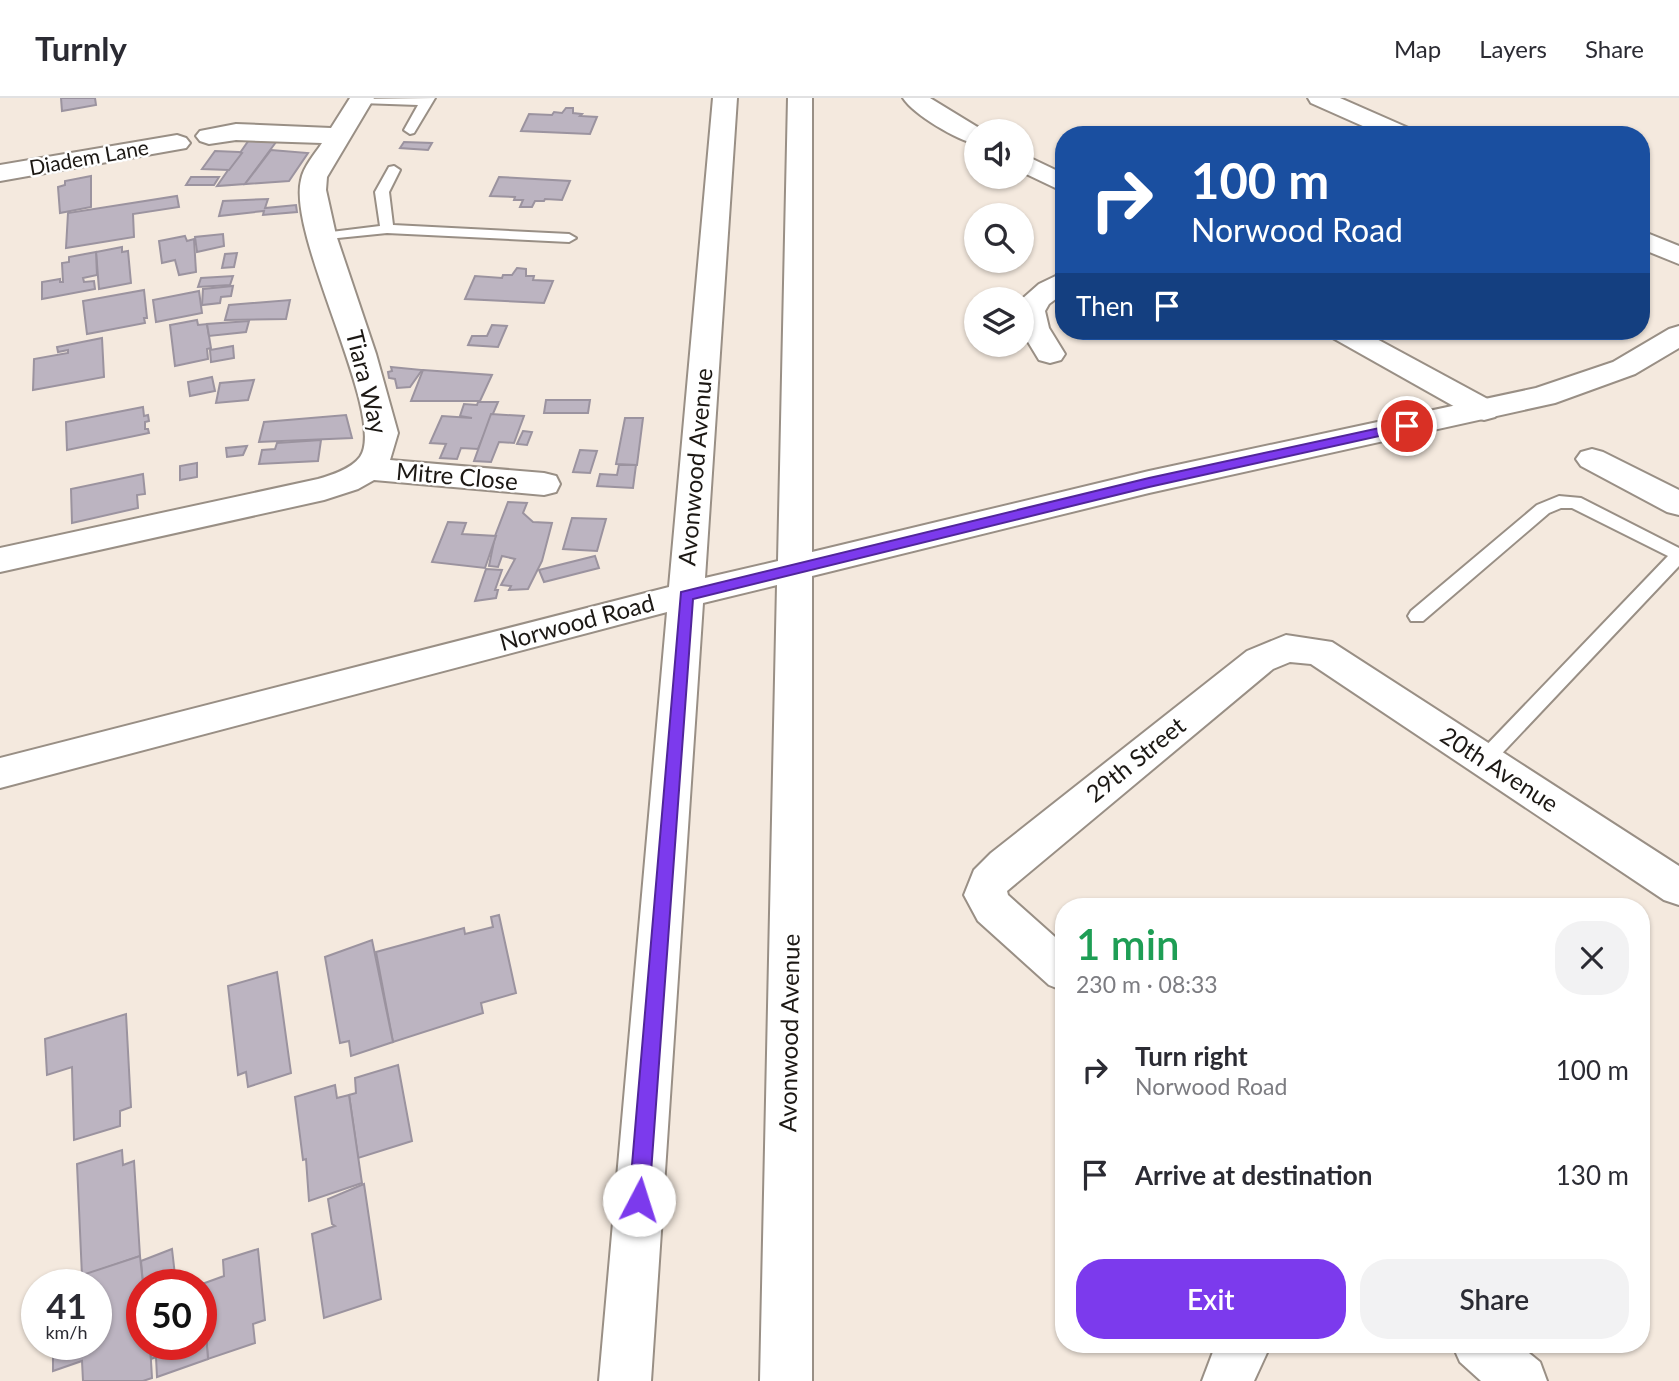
<!DOCTYPE html>
<html lang="en">
<head>
<meta charset="utf-8">
<style>
  body { margin:0; font-family:Lato,sans-serif; background:#f2f2f3; color:#2b2b33; height:100vh; display:flex; flex-direction:column; font-size:26px; white-space:nowrap }
  * { box-sizing:border-box; margin:0 }
  p { font-size:23px; color:#7c7c81 }
  .icon { flex:none; width:38px; height:38px; fill:none; stroke:currentColor; stroke-width:2; stroke-linecap:round; stroke-linejoin:round }
  .map { position:relative; flex:1; overflow:hidden }
  .side { position:absolute; left:1055px; top:800px; width:595px; height:455px; display:flex; flex-direction:column; background:#fff; border-radius:28px; box-shadow:0 2px 5px #0004 }
  .side>* { flex:none }
  .top-card { position:absolute; left:1055px; top:28px; width:595px; height:214px; border-radius:28px; box-shadow:0 2px 5px #0004; background:#1a4fa0; color:#fff; overflow:hidden }
  .tools { position:absolute; left:964px; top:21px; display:grid; gap:14px }
  .tools a { display:grid; place-items:center; width:70px; height:70px; border-radius:50%; background:#fff; box-shadow:0 2px 5px #0004; font-size:35px }
  .speed { position:absolute; left:21px; top:1171px; display:flex; gap:14px; font-size:35px; font-weight:700; text-align:center }
  .speed>* { display:grid; place-content:center; width:91px; height:91px; border-radius:50%; background:#fff; box-shadow:0 2px 5px #0004; line-height:1 }
  .speed small { font-size:18px; font-weight:400 }
  .speed .limit { border:10px solid #d22; background:#fff; color:#111 }
  .pin { position:absolute; display:grid; place-items:center; width:60px; height:60px; color:#fff; margin:-30px; border:4px solid #fff; border-radius:50%; box-shadow:0 2px 7px #0007 }
  .me { position:absolute; width:77px; margin:-38px; rotate:5deg; stroke-linejoin:round; filter:drop-shadow(0 0 5px #0008) }
  .turn { display:flex; align-items:center; gap:24px; height:147px; padding:0 21px; font-size:32px }
  .turn .icon { width:91px; height:91px; stroke-width:2.5 }
  .turn b { display:block; font-size:49px; line-height:60px }
  .then { display:flex; align-items:center; height:66px; padding:0 21px; background:#0003; gap:14px; font-size:26px }
  .round { display:grid; place-items:center; flex:none; width:74px; height:74px; border-radius:28px; background:#f2f2f3 }
  .head { display:flex; align-items:center; justify-content:space-between; height:119px; padding:0 21px }
  h1 { font-size:42px; font-weight:600; line-height:52px; color:#1e9e55 }
  .cta { display:flex; gap:14px; margin-top:auto; padding:14px 21px }
  .cta a { flex:1; height:80px; border-radius:28px; background:#7c3aed; color:#fff; font-size:28px; font-weight:600; line-height:80px; text-align:center }
  .cta a+a { background:#f2f2f3; color:#2b2b33 }
  ul { padding:0; list-style:none }
  li { display:flex; align-items:center; gap:21px; height:105px; padding:0 21px }
  li div { flex:1 }
  li b { display:block; font-size:26px }
  li em { font-style:normal }
  header { display:flex; align-items:center; gap:42px; box-sizing:border-box; height:98px; padding:0 35px; background:#fff; border-bottom:2px solid #e1e1e2 }
  header strong { font-size:33px }
  nav { display:flex; gap:38px; margin-inline-start:auto; font-size:24px }
  .map>svg:first-child { display:block }
  .building { fill:#bcb4c1; stroke:#9b939f; stroke-width:2 }
  .lines { fill:none; stroke-linecap:round; stroke-linejoin:round }
  .lane-casing { stroke:#998f85; stroke-width:4 }
  .street-casing { stroke:#998f85; stroke-width:4 }
  .secondary-casing { stroke:#998f85; stroke-width:4 }
  .lane { fill:#fff; fill-rule:evenodd }
  .street { fill:#fff; fill-rule:evenodd }
  .secondary { fill:#fff; fill-rule:evenodd }
  .route { fill:#7c3aed; stroke:#51269a; stroke-width:2 }
  .labels { text-anchor:middle; stroke-width:5; stroke-linejoin:round; paint-order:stroke }
  .far-street-label { font-size:21px; fill:#1c1814; stroke:#fff }
  .street-label { font-size:24px; fill:#1c1814; stroke:#fff }
</style>
</head>
<body>
<header>
<strong>Turnly</strong>
<nav><a>Map</a><a>Layers</a><a>Share</a></nav>
</header>
<div class="map">
<svg width="1679" height="1283" viewBox="0 0 1679 1283">
  <rect width="100%" height="100%" fill="#f4e9de"/>
  <g class="building">
    <polygon points="61,0 95,0 96,7 62,13"/>
    <polygon points="566,10 573,10 573,15 582,16 580,18 597,19 590,36 521,33 529,16 552,17 554,14 562,15"/>
    <polygon points="251,39 279,40 245,86 217,88"/>
    <polygon points="404,44 432,45 428,52 400,50"/>
    <polygon points="271,52 308,55 289,83 245,86"/>
    <polygon points="215,53 239,54 242,55 229,72 202,71"/>
    <polygon points="91,78 91,109 60,115 58,89 65,87 65,83"/>
    <polygon points="191,79 219,79 214,87 186,87"/>
    <polygon points="499,79 570,83 562,102 545,101 544,103 535,103 532,109 520,109 523,102 514,102 515,99 490,98"/>
    <polygon points="177,98 179,109 133,116 134,139 66,150 68,115"/>
    <polygon points="268,101 265,110 296,107 297,114 263,117 264,113 219,118 223,103"/>
    <polygon points="223,136 224,148 197,154 195,139"/>
    <polygon points="185,138 187,143 194,141 196,174 179,177 175,162 162,165 159,143"/>
    <polygon points="122,149 122,154 128,153 131,185 99,191 96,154"/>
    <polygon points="96,154 97,177 83,180 84,184 94,183 95,191 42,201 42,184 60,181 60,184 63,184 62,165 69,164 69,159"/>
    <polygon points="237,155 234,169 222,170 225,156"/>
    <polygon points="517,170 526,171 526,178 534,178 533,182 553,183 544,205 465,201 475,178 502,180 503,177 512,177"/>
    <polygon points="233,178 230,187 198,189 201,180"/>
    <polygon points="233,188 231,198 221,199 220,205 202,207 203,191"/>
    <polygon points="144,192 147,220 144,220 145,225 87,236 83,203"/>
    <polygon points="199,193 202,215 156,224 153,202"/>
    <polygon points="290,202 286,221 225,222 229,207"/>
    <polygon points="197,222 198,227 207,226 211,250 207,251 208,261 175,268 170,227"/>
    <polygon points="249,223 246,234 209,238 207,226"/>
    <polygon points="492,227 507,228 498,249 468,247 472,238 487,238"/>
    <polygon points="102,240 104,279 33,292 34,261 68,255 68,252 58,254 57,249"/>
    <polygon points="233,248 234,260 211,264 210,252"/>
    <polygon points="391,269 422,272 410,289 397,290 395,281 389,280 388,274 392,273"/>
    <polygon points="423,272 492,277 480,303 411,303"/>
    <polygon points="212,279 215,293 190,298 188,284"/>
    <polygon points="254,282 248,302 216,305 220,285"/>
    <polygon points="546,302 590,302 588,315 544,315"/>
    <polygon points="478,304 498,304 478,351 461,350 457,361 440,360 446,346 430,345 442,318 472,320 460,318 464,306 477,307"/>
    <polygon points="143,309 144,318 148,317 149,323 145,324 145,331 148,331 149,335 67,352 66,324"/>
    <polygon points="491,316 524,318 514,345 499,344 491,364 474,363"/>
    <polygon points="346,317 352,340 259,344 264,324"/>
    <polygon points="625,320 643,320 637,367 616,366"/>
    <polygon points="523,333 532,334 527,347 517,346"/>
    <polygon points="321,342 318,363 259,366 262,352 275,351 277,345"/>
    <polygon points="247,348 243,357 227,359 226,350"/>
    <polygon points="580,352 597,353 590,375 573,374"/>
    <polygon points="197,365 197,379 180,382 180,368"/>
    <polygon points="619,367 636,367 633,390 597,388 600,376 617,377"/>
    <polygon points="143,376 145,396 137,397 138,410 72,425 71,391"/>
    <polygon points="508,404 527,405 523,415 533,424 552,425 542,463 528,491 509,492 511,488 501,487 515,461 502,458 498,469 489,468 495,438"/>
    <polygon points="572,420 606,421 597,453 563,451"/>
    <polygon points="448,424 466,425 462,436 496,438 485,470 432,464"/>
    <polygon points="595,458 599,470 544,484 539,472"/>
    <polygon points="486,471 502,472 495,492 498,492 496,500 475,503"/>
    <polygon points="499,817 516,895 481,905 483,915 393,944 376,854 464,830 465,836 493,829 491,819"/>
    <polygon points="372,842 393,944 351,958 349,943 340,945 325,859"/>
    <polygon points="277,874 291,975 248,989 246,974 238,977 228,888"/>
    <polygon points="126,916 131,1009 120,1013 120,1028 74,1042 72,969 47,977 45,941"/>
    <polygon points="398,967 412,1043 358,1060 349,997 356,995 355,980"/>
    <polygon points="335,987 337,1000 349,997 362,1085 309,1103 306,1061 303,1062 295,999"/>
    <polygon points="122,1052 123,1067 134,1063 140,1158 82,1178 77,1066"/>
    <polygon points="364,1086 381,1201 324,1220 312,1136 335,1128 332,1126 328,1101"/>
    <polygon points="172,1151 176,1186 143,1186 141,1163"/>
    <polygon points="258,1151 265,1222 253,1226 255,1245 208,1261 202,1186 224,1178 223,1162"/>
    <polygon points="140,1158 143,1186 142,1246 150,1246 152,1280 143,1283 83,1283 82,1263 53,1273 53,1246 96,1246 96,1186 55,1186"/>
    <polygon points="200,1186 202,1186 208,1261 157,1279 156,1259 151,1261 150,1246 201,1246"/>
  </g>
  <g class="lines">
    <defs>
      <g id="lane">
        <polygon points="435,0 414,35 410,36 404,32 418,7 361,5 355,1"/>
        <polygon points="394,68 400,72 389,94 393,127 569,136 576,140 569,144 387,135 318,142 318,136 323,135 380,128 375,94 389,69"/>
        <polygon points="1559,398 1581,400 1679,450 1679,468 1491,667 1484,670 1477,667 1474,662 1477,657 1668,458 1572,410 1561,410 1549,415 1423,523 1411,523 1408,518 1411,513 1537,407"/>
      </g>
      <g id="street">
        <path d="M350 0H374L327 79 326 92 336 137 376 256 398 335 390 362 544 375 556 378 560 386 556 394 544 397 374 382 358 391 324 402 0 474V450L318 381C332 377 351 371 360 359 388 319 287 140 301 82 303 69 315 56 322 45L236 42 209 46 200 43 196 38 200 33 236 26 331 30Z"/>
        <path d="M903 0H930L984 33H976V46C957 42 914 17 903 0Z"/>
        <polygon points="1308,0 1340,0 1413,32 1416,37 1383,37 1311,5"/>
        <polygon points="177,37 186,40 190,45 186,50 0,83 0,67"/>
        <polygon points="1022,56 1064,76 1064,94 1022,74"/>
        <polygon points="1642,133 1679,148 1679,166 1642,151"/>
        <polygon points="1064,174 1064,195 1049,206 1045,213 1049,230 1065,256 1061,262 1050,265 1039,262 1022,234 1022,201 1039,186"/>
        <polygon points="1326,233 1362,233 1495,305 1500,312 1495,319 1484,322 1473,319 1331,239"/>
        <polygon points="1592,351 1603,354 1679,392 1679,417 1667,414 1581,368 1576,361 1581,354"/>
        <polygon points="1286,537 1332,544 1679,768 1679,807 1664,802 1311,566 1290,564 1273,571 1007,793 1008,797 1064,847 1064,893 1049,887 978,823 964,797 974,772 991,755 1247,553"/>
        <polygon points="1216,1246 1271,1246 1254,1283 1202,1283"/>
        <polygon points="1452,1246 1518,1246 1540,1264 1547,1283 1481,1283 1460,1264"/>
      </g>
      <polygon id="secondary" points="713,0 737,0 705,480 778,463 788,0 812,0 812,454 1149,373 1536,290 1613,264 1669,231 1679,228 1679,250 1635,276 1555,305 1149,395 812,478 812,1283 760,1283 777,487 703,505 651,1283 599,1283 667,514 0,690 0,660 669,489"/>
    </defs>
    <use href="#lane" class="lane-casing"/>
    <use href="#street" class="street-casing"/>
    <use href="#secondary" class="secondary-casing"/>
    <use href="#lane" class="lane"/>
    <use href="#street" class="street"/>
    <use href="#secondary" class="secondary"/>
  </g>
  <polygon class="route" points="1407,324 1411,325 1411,331 1149,389 693,501 649,1102 646,1109 639,1112 632,1109 629,1102 681,494 1149,380"/>
  <g class="labels">
    <g class="far-street-label">
      <text transform="translate(89 60) rotate(-10)" y="7">Diadem Lane</text>
    </g>
    <g class="street-label">
      <text transform="translate(366 284) rotate(76)" y="8">Tiara Way</text>
      <text transform="translate(696 369) rotate(-85)" y="8">Avonwood Avenue</text>
      <text transform="translate(457 379) rotate(5)" y="8">Mitre Close</text>
      <text transform="translate(577 525) rotate(-15)" y="8">Norwood Road</text>
      <text transform="translate(1136 662) rotate(-39)" y="8">29th Street</text>
      <text transform="translate(1499 672) rotate(33)" y="8">20th Avenue</text>
      <text transform="translate(790 935) rotate(-89)" y="8">Avonwood Avenue</text>
    </g>
  </g>
</svg>
<div class="tools">
<a><svg class="icon" aria-label="sound" viewBox="0 0 24 24"><path d="M4 9h4l5-4v14l-5-4H4zM17 9q2 3 0 6"/></svg></a>
<a><svg class="icon" aria-label="search" viewBox="0 0 24 24"><circle cx="10" cy="10" r="6"/><path d="M15 15l6 6"/></svg></a>
<a><svg class="icon" aria-label="layers" viewBox="0 0 24 24"><path d="M12 4l9 5-9 5-9-5zM3 14l9 5 9-5"/></svg></a>
</div>
<div class="speed"><div>41<small>km/h</small></div><div class="limit">50</div></div>
<div class="pin" style="left:1407px;top:328px;background:#d93025"><svg class="icon" aria-label="arrive" viewBox="0 0 24 24"><path d="M6 21V4h12l-3 4 3 4H6"/></svg></div>
<svg class="me" style="left:639px;top:1102px" viewBox="-20 -20 40 40"><circle r="19" fill="#fff"/><path d="M0-13L10 11 0 6-10 11z" fill="#7c3aed"/></svg>
<div class="top-card">
<div class="turn"><svg class="icon" aria-label="right" viewBox="0 0 24 24"><path d="M7 20v-9h11M14 6l5 5-5 5"/></svg><div><b>100 m</b>Norwood Road</div></div>
<div class="then">Then<svg class="icon" aria-label="arrive" viewBox="0 0 24 24"><path d="M6 21V4h12l-3 4 3 4H6"/></svg></div>
</div>
<section class="side">
<div class="head"><div><h1>1 min</h1><p>230 m · 08:33</p></div><a class="round"><svg class="icon" aria-label="close" viewBox="0 0 24 24"><path d="M6 6l12 12M18 6L6 18"/></svg></a></div>
<ul>
<li><svg class="icon" aria-label="right" viewBox="0 0 24 24"><path d="M7 20v-9h11M14 6l5 5-5 5"/></svg><div><b>Turn right</b><p>Norwood Road</p></div><em>100 m</em></li>
<li><svg class="icon" aria-label="arrive" viewBox="0 0 24 24"><path d="M6 21V4h12l-3 4 3 4H6"/></svg><div><b>Arrive at destination</b></div><em>130 m</em></li>
</ul>
<div class="cta"><a>Exit</a><a>Share</a></div>
</section>
</div>
</body>
</html>
